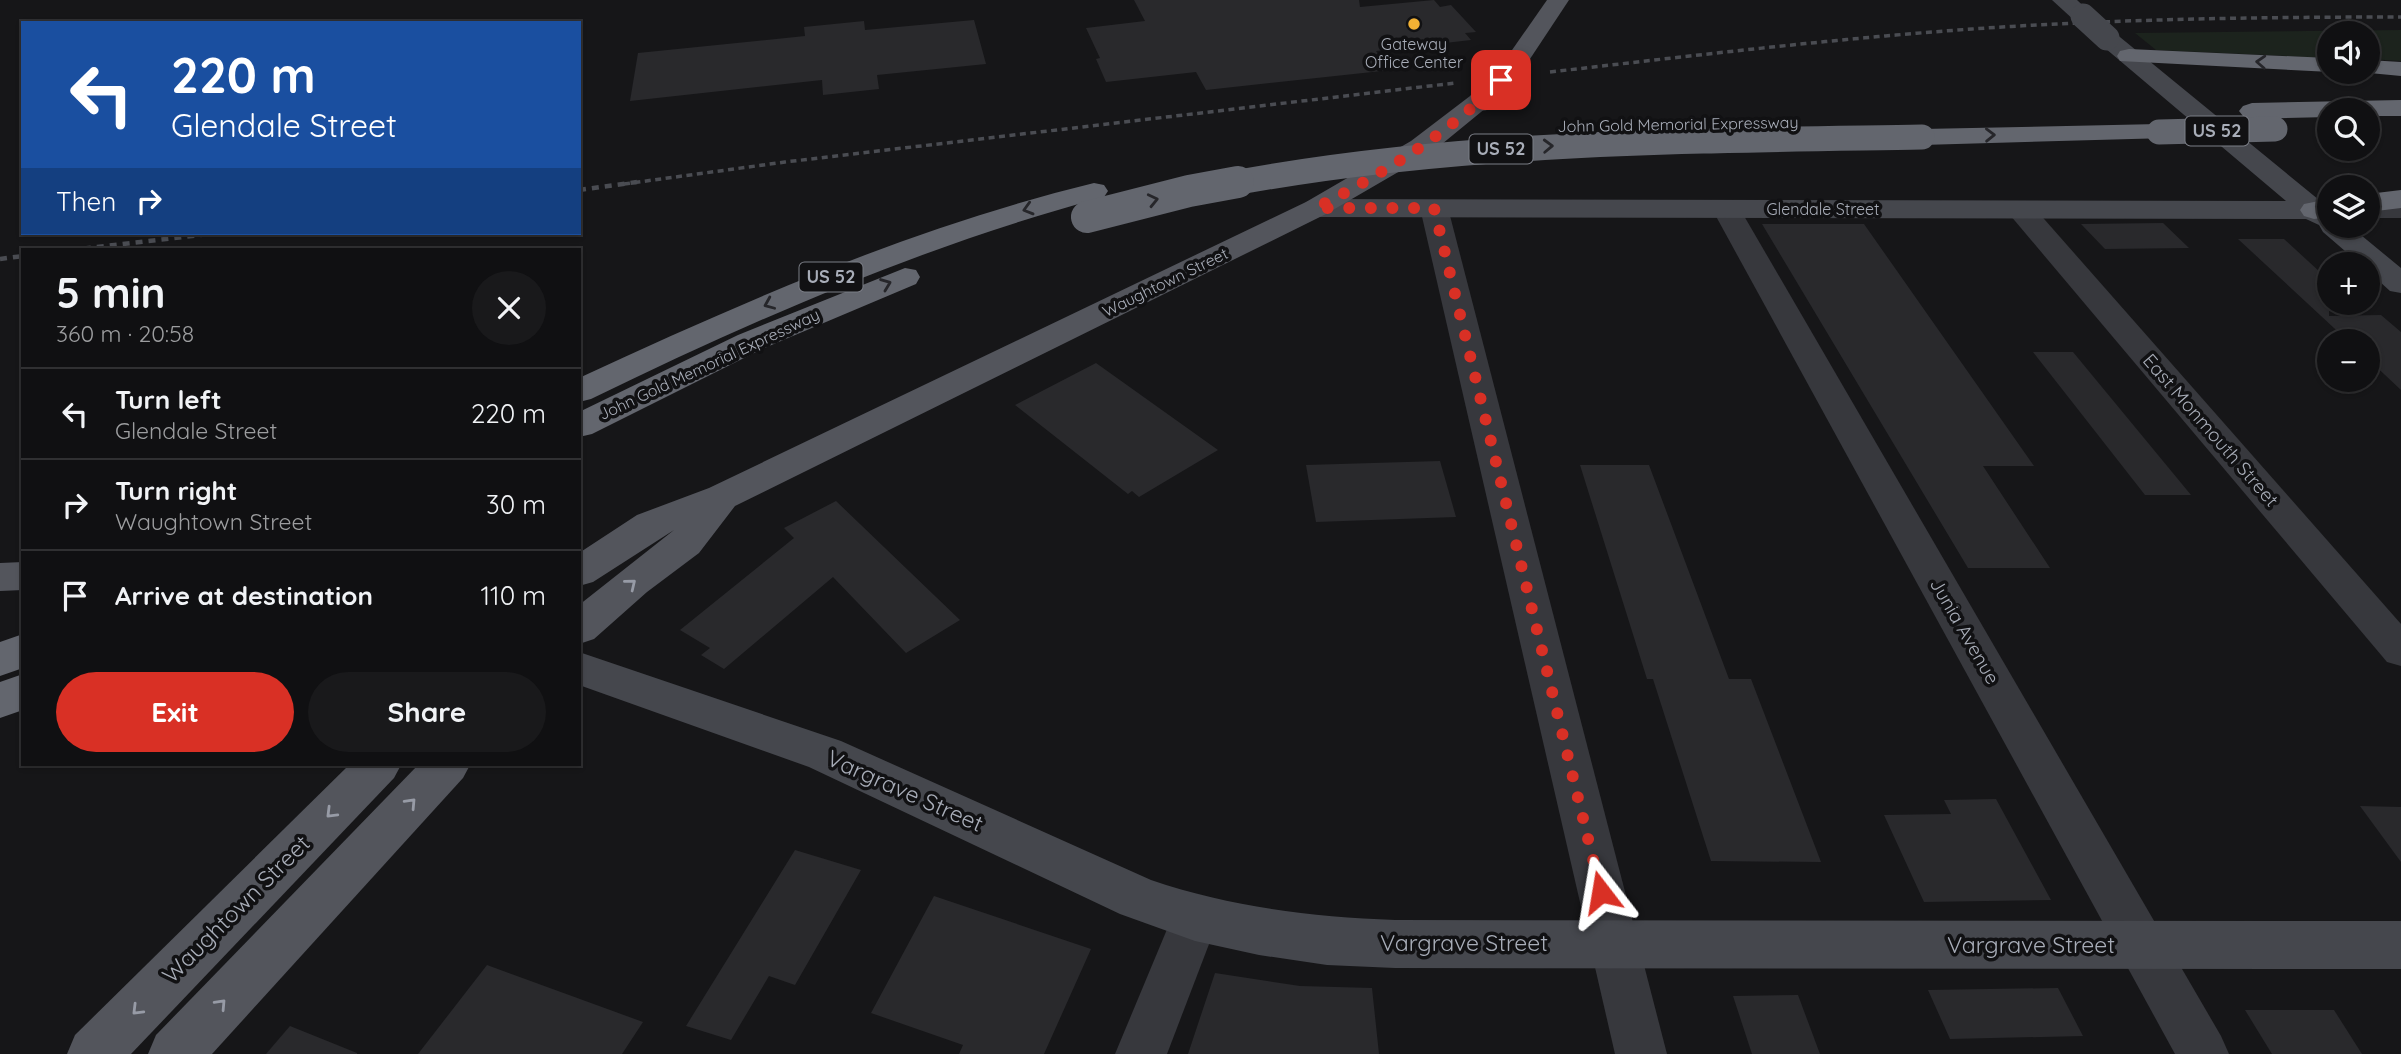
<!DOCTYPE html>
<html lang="en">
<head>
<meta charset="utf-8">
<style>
  body { margin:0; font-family:Quicksand,sans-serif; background:#19191b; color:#f1f3f6; height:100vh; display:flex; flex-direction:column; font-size:26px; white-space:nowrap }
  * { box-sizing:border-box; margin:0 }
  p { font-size:23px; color:#9c9d9f }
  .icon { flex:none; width:38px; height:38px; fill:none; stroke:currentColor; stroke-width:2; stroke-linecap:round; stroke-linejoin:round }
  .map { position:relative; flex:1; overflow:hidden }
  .drawer { position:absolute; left:21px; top:248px; width:560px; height:518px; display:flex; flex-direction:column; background:#101012; border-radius:0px; box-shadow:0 2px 5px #0004,0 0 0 2px #303032 }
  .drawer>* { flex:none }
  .banner { position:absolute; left:21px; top:21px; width:560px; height:214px; border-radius:0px; box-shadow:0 2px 5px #0004,0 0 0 2px #303032; background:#1a4fa0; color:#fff; overflow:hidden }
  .buttons { position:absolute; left:2317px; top:21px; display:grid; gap:14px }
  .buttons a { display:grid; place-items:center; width:63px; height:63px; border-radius:50%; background:#101012; box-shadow:0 2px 5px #0004,0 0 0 2px #303032; font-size:35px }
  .pin { position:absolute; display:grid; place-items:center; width:60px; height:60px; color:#fff; margin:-30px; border-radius:14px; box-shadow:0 4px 10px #0006 }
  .me { position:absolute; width:77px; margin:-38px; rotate:346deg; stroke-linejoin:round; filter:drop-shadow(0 0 5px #0008) }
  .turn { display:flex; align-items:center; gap:24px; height:147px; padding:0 35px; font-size:32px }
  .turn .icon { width:91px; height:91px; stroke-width:2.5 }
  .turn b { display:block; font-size:49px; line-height:60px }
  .then { display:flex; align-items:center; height:66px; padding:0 35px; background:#0003; gap:14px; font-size:26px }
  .round { display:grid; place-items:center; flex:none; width:74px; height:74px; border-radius:37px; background:#19191b }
  .head { display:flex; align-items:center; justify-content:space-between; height:119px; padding:0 35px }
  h1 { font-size:42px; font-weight:700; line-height:52px }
  .cta { display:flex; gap:14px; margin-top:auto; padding:14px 35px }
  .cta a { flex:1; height:80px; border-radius:42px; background:#d93025; color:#fff; font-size:28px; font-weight:700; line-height:80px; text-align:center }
  .cta a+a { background:#19191b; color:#f1f3f6 }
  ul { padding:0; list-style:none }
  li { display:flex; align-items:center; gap:21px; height:91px; padding:0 35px; border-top:2px solid #303032 }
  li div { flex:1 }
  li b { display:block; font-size:26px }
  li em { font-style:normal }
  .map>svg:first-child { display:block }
  .green { fill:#1c231d }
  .building { fill:#29292c }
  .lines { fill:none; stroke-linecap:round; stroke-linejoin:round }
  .street { fill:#37383d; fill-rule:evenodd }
  .secondary { fill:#45474d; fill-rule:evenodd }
  .primary { fill:#53555c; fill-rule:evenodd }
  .highway { fill:#63666e; fill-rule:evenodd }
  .rail-far1 { stroke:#4a4c52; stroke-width:3.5; stroke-dasharray:6 4.5; stroke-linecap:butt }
  .rail { stroke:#4a4c52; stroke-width:4.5; stroke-dasharray:7 6; stroke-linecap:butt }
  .secondary-bridge { stroke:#45474d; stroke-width:25 }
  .primary-bridge { stroke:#53555c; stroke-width:25 }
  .highway-bridge-far1 { stroke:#63666e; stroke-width:25 }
  .highway-bridge { stroke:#63666e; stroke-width:32 }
  .oneway { stroke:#26262a }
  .oneway2 { stroke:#979ba6 }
  .route { stroke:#d93025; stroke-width:12; stroke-dasharray:0 21.6 }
  .poi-dot { fill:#f2b134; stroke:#111113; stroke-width:2.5 }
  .labels { text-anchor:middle; stroke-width:7; stroke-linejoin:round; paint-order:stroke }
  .far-poi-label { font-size:16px; fill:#a8adb8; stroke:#111113 }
  .far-street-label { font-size:16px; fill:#a8adb8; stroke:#111113 }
  .shield { fill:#111113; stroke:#7b7e86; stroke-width:2 }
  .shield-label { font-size:18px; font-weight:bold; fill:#a8adb8 }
  .street-label { font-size:19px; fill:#a8adb8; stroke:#111113 }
  .near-street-label { font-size:23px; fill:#a8adb8; stroke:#111113 }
</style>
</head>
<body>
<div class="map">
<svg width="2401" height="1054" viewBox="0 0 2401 1054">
  <rect width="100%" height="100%" fill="#161618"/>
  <polygon class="green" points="2401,30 2401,61 2368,59 2368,33 2329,33 2329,58 2156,50 2135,33"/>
  <g class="building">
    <polygon points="1134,0 1359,0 1360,7 1434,0 1440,7 1451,5 1476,32 1465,33 1471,40 1376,51 1391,70 1206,90 1196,72 1106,82 1096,59 1100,58 1086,28 1145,21"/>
    <polygon points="974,20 986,64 877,75 879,89 823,95 822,80 630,101 638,53 805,36 804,27 864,21 865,30"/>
    <polygon points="2163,223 2189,248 2105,249 2081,224"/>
    <polygon points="1762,224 1864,224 2034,466 1983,466 2050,568 1968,568"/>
    <polygon points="2238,239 2284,239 2320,272 2329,272 2329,316 2381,315 2401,332 2401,390 2368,359 2368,341 2348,341"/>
    <polygon points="2033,352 2073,352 2191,495 2145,495"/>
    <polygon points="1096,363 1218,450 1139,497 1132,491 1128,494 1015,405"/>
    <polygon points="1440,461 1456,517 1316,522 1306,465"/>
    <polygon points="1580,465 1649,465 1729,679 1751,679 1821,862 1711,861 1653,679 1647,679"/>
    <polygon points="836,501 960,620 906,653 833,577 724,669 701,655 710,648 680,630 794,538 784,528"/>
    <polygon points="1996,799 2051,900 1924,902 1884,815 1951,814 1944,800"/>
    <polygon points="2360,806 2401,807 2401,862"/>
    <polygon points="795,850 861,870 795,985 769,976 731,1040 686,1026"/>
    <polygon points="934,896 1091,949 1044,1054 959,1054 963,1045 871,1013"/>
    <polygon points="487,965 643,1022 622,1054 418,1054"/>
    <polygon points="1215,973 1300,986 1372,988 1379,1054 1188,1054"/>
    <polygon points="2058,988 2083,1036 1950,1039 1928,990"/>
    <polygon points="1798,995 1820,1054 1752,1054 1733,996"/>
    <polygon points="2245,1010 2334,1010 2362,1054 2272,1054"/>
    <polygon points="290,1026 357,1053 357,1054 266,1054"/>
  </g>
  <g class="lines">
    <g class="street">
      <polygon points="1434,200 1444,202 1448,208 1667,1054 1615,1054 1420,208 1424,202"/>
      <polygon points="1726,201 1736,203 1740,209 2221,1036 2229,1054 2175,1054 1712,209 1716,203"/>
      <polygon points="2020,201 2030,203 2401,624 2401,666 2387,662 2010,215 2006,209 2010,203"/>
      <rect x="2368" y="202" width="33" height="16"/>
      <polygon points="1195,896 1212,903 1219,918 1167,1054 1115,1054 1178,903"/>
    </g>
    <g class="secondary">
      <polygon points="2052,0 2077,0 2094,16 2091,21 2075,21"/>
      <polygon points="2107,31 2115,33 2324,204 2329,208 2329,226 2350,226 2401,268 2401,293 2390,291 2368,271 2368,264 2360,264 2323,232 2319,225 2306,219 1316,217 1306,214 1302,208 1306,202 1316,199 2286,201 2099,43 2095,38 2099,33"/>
      <path d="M579 652 841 741 1151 880C1231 907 1311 917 1395 920L2401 921V969L1395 968 1327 965 1259 955 1195 941 1120 914 809 767 579 685Z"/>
    </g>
    <g class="primary">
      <polygon points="1547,0 1569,0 1524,68 1515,70 1506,68 1503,63"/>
      <polygon points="1483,90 1492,93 1496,98 1492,103 1431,153 1326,214 735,506 699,553 647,592 594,639 579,644 579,605 674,530 593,582 579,586 579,553 637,515 709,488 1306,202 1411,141 1474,93"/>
      <polygon points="23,562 23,590 0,591 0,563"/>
      <polygon points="349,765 401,765 394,778 131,1054 67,1054 75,1035"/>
      <polygon points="418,765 470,765 463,778 212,1054 148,1054 156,1035"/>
    </g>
    <g class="highway">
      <polygon points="2129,49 2329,58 2331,72 2120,61 2117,56 2120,51"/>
      <polygon points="2368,60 2401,62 2401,76 2359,72 2368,72"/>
      <polygon points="2401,100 2401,116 2368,116 2368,110 2329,110 2329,117 2252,119 2243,116 2239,111 2243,106 2252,103"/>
      <polygon points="2159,124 2168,126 2172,132 2168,138 1922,145 1913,143 1909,137 1913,131 1922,129"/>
      <path d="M1094 183 1104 185 1108 191 1104 197C925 245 758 318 591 399L579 402V378C747 300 914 227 1094 183Z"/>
      <polygon points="2401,190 2401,208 2368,212 2368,194"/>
      <polygon points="2329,199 2329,217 2314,219 2304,216 2300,210 2304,204"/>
      <polygon points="905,268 916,270 920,277 916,284 762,349 592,434 579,437 579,412 738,335"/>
      <polygon points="23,634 23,668 0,676 0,642"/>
      <polygon points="23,674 23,710 0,718 0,682"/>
    </g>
    <g class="rail-far1">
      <path d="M1550 72C1690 56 1831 39 1972 29 2115 19 2258 17 2401 17"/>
      <polyline points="624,184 785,162 1455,83"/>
    </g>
    <g class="rail">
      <polyline points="579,190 637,182"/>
      <polyline points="71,250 218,233"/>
      <polyline points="0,259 23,256"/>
    </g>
    <polyline class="secondary-bridge" points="2083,16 2107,38"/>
    <polyline class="primary-bridge" points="1483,98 1515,63"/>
    <g class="highway-bridge-far1">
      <polyline points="2159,132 2275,129"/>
      <path d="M1229 184C1457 141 1690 141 1922 137"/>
    </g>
    <polyline class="highway-bridge" points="1087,217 1189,191 1238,182"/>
  </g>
  <defs><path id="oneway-chevron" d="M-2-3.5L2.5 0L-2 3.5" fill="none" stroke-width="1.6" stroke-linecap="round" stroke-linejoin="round" transform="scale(1.75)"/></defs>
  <g class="oneway">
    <use href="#oneway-chevron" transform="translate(2261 62) rotate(-177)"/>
    <use href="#oneway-chevron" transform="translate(1990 135) rotate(-1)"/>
    <use href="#oneway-chevron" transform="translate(1548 146) rotate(-2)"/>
    <use href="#oneway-chevron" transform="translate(1153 200) rotate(-13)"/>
    <use href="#oneway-chevron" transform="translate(1028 209) rotate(164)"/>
    <use href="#oneway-chevron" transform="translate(886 284) rotate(-21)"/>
    <use href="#oneway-chevron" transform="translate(769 304) rotate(157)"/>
  </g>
  <g class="oneway2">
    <use href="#oneway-chevron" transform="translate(631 584) rotate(-39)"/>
    <use href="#oneway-chevron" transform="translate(411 803) rotate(-47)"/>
    <use href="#oneway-chevron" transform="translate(331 813) rotate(135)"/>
    <use href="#oneway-chevron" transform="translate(221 1004) rotate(-47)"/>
    <use href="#oneway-chevron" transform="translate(137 1010) rotate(135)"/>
  </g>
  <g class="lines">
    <path class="route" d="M1501 80C1448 135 1383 173 1316 208H1434L1601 892"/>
  </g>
  <circle class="poi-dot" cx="1414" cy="24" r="7"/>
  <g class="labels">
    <g class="far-poi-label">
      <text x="1414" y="50">Gateway<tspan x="1414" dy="18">Office Center</tspan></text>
    </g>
    <g class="far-street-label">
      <text transform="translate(1678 124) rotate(-1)" y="6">John Gold Memorial Expressway</text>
      <text x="1823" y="215">Glendale Street</text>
      <text transform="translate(1165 282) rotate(-26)" y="6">Waughtown Street</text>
      <text transform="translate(709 364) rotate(-25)" y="6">John Gold Memorial Expressway</text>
    </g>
    <g class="shield">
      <rect x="2185.5" y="116.5" width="63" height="29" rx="5"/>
      <rect x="1469.5" y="134.5" width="63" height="29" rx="5"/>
      <rect x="799.5" y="262.5" width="63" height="29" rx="5"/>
    </g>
    <g class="shield-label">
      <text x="2217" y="137">US 52</text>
      <text x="1501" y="155">US 52</text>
      <text x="831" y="283">US 52</text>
    </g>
    <g class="street-label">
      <text transform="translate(2211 430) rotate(49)" y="7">East Monmouth Street</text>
      <text transform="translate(1965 631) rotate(60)" y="7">Junia Avenue</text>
    </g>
    <g class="near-street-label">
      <text transform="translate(905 791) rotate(24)" y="8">Vargrave Street</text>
      <text transform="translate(236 909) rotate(-45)" y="8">Waughtown Street</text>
      <text x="1464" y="951">Vargrave Street</text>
      <text x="2031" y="953">Vargrave Street</text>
    </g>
  </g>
</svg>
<div class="buttons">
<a><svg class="icon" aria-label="sound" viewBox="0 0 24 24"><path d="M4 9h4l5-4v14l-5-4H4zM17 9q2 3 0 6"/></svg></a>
<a><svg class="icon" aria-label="search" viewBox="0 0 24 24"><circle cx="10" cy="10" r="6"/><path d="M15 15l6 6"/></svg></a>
<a><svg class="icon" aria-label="layers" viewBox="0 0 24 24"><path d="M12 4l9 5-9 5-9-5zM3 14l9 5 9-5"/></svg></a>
<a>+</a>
<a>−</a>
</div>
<div class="pin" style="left:1501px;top:80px;background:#d93025"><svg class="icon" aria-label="arrive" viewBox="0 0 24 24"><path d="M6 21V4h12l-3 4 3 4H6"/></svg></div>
<svg class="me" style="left:1601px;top:892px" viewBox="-20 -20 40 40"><path d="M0-17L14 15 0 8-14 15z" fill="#d93025" stroke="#fff" stroke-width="4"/></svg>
<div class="banner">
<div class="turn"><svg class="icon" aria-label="left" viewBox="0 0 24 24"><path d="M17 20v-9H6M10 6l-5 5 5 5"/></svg><div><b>220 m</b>Glendale Street</div></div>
<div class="then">Then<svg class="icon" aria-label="right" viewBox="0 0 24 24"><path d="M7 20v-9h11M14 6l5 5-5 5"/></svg></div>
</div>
<section class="drawer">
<div class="head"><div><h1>5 min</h1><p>360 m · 20:58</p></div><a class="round"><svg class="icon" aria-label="close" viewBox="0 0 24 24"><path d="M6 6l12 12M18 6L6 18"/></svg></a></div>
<ul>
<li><svg class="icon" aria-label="left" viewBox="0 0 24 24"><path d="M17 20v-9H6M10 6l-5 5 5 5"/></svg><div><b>Turn left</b><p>Glendale Street</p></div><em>220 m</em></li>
<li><svg class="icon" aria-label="right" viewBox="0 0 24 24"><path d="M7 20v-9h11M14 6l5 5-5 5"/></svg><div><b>Turn right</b><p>Waughtown Street</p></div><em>30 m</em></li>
<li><svg class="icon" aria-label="arrive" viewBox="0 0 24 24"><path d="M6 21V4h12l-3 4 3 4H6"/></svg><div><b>Arrive at destination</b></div><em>110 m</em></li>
</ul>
<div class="cta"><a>Exit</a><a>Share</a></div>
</section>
</div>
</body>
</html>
